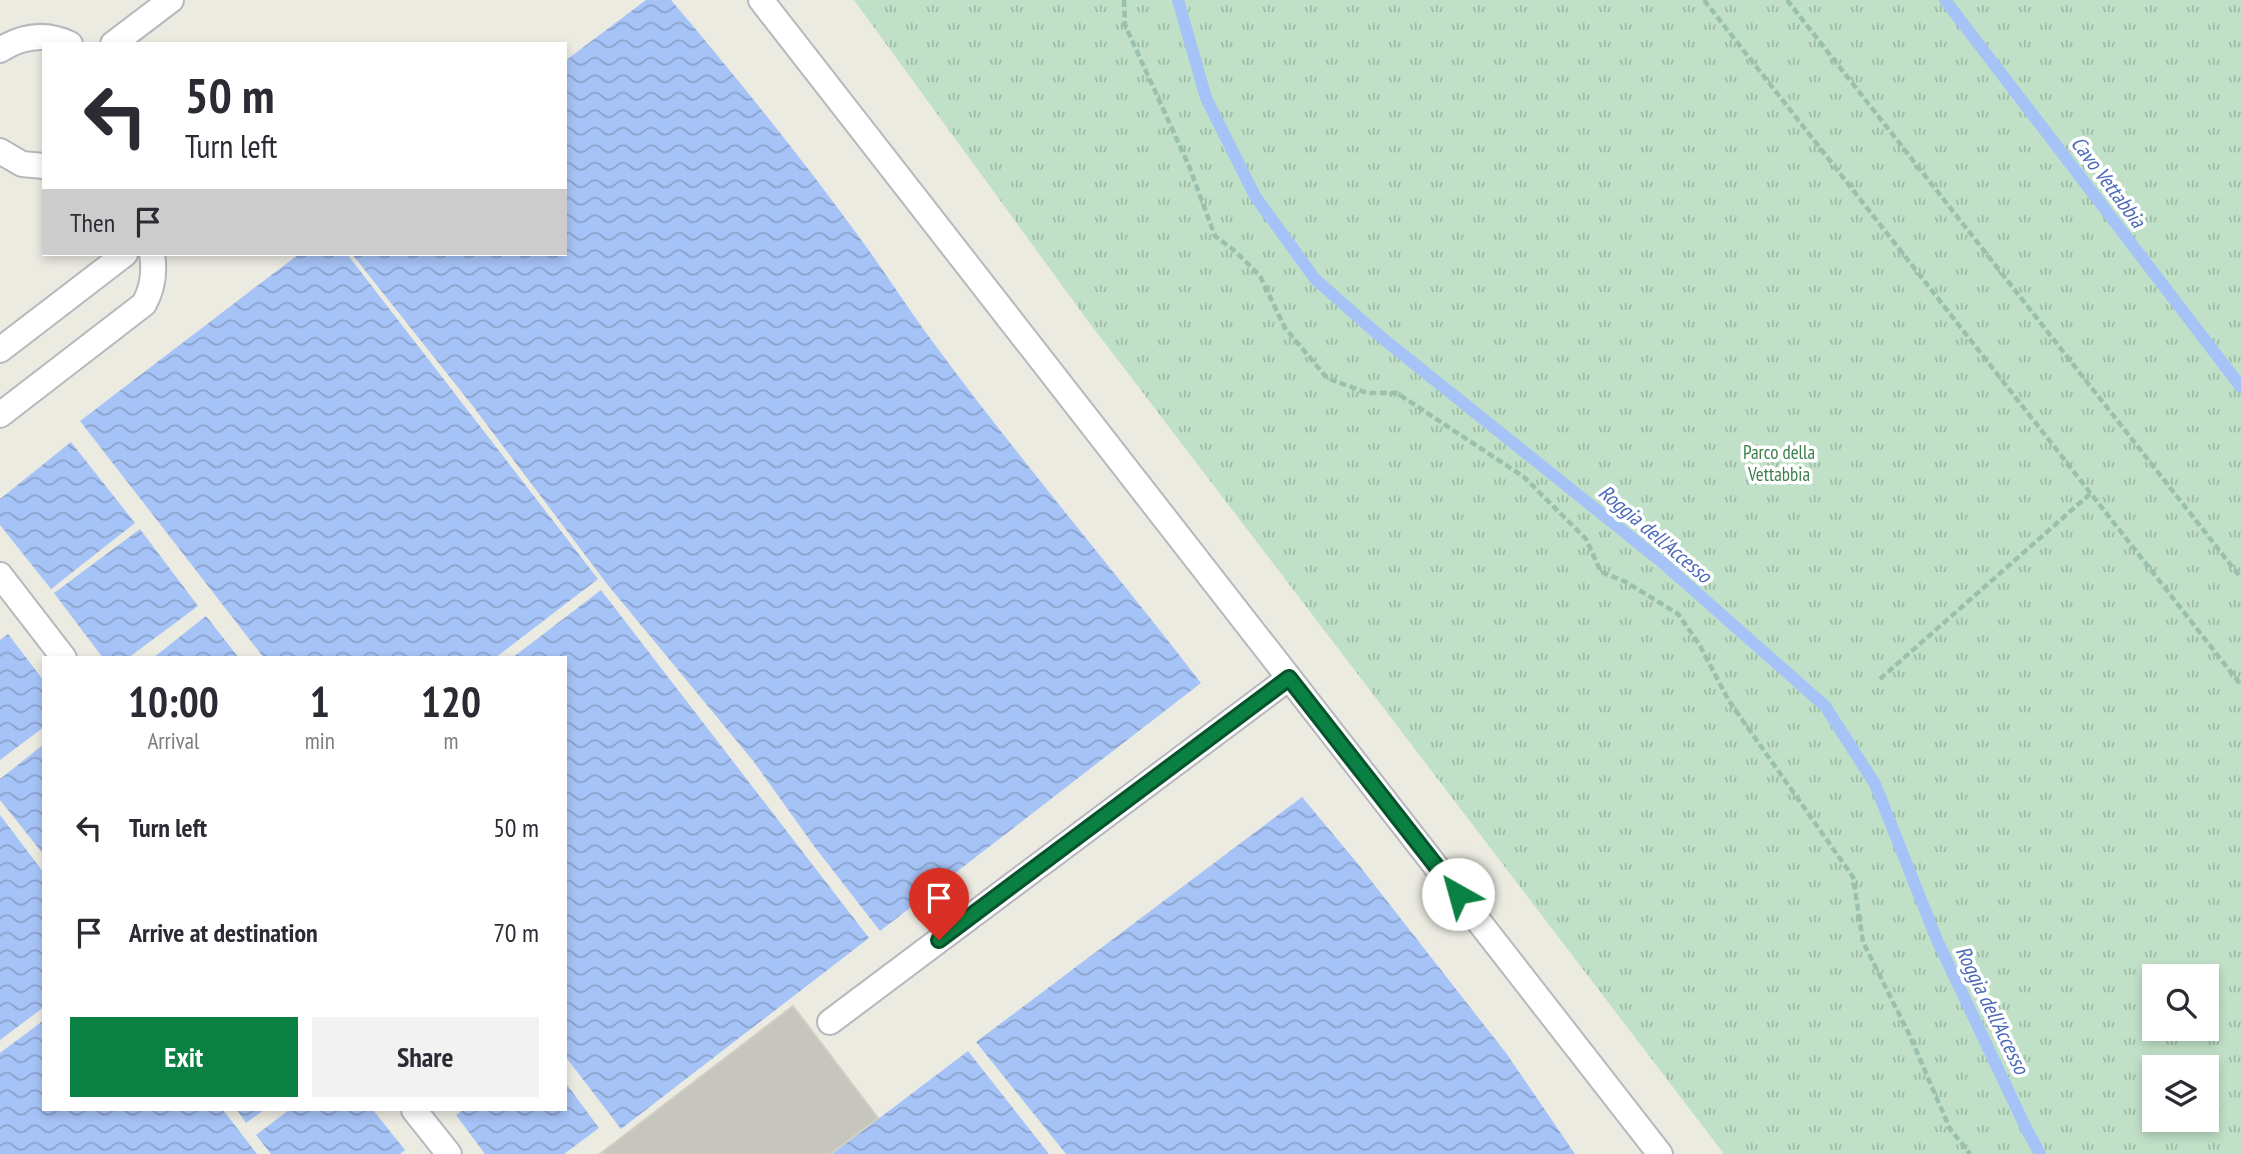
<!DOCTYPE html>
<html lang="en">
<head>
<meta charset="utf-8">
<style>
  body { margin:0; font-family:"PT Sans Narrow",sans-serif; background:#f2f2f3; color:#2b2b33; height:100vh; display:flex; flex-direction:column; font-size:26px; white-space:nowrap }
  * { box-sizing:border-box; margin:0 }
  p { font-size:23px; color:#7c7c81 }
  .icon { flex:none; width:38px; height:38px; fill:none; stroke:currentColor; stroke-width:2; stroke-linecap:round; stroke-linejoin:round }
  .map { position:relative; flex:1; overflow:hidden }
  .details { position:absolute; left:42px; top:656px; width:525px; height:455px; display:flex; flex-direction:column; background:#fff; border-radius:0px; box-shadow:0 4px 10px #0003 }
  .details>* { flex:none }
  .top-card { position:absolute; left:42px; top:42px; width:525px; height:214px; border-radius:0px; box-shadow:0 4px 10px #0003; background:#fff; color:#2b2b33; overflow:hidden }
  .controls { position:absolute; left:2142px; top:964px; display:grid; gap:14px }
  .controls a { display:grid; place-items:center; width:77px; height:77px; border-radius:0px; background:#fff; box-shadow:0 4px 10px #0003; font-size:35px }
  .pin { position:absolute; display:grid; place-items:center; width:60px; height:60px; color:#fff; margin:-72px -30px; border-radius:50% 50% 50% 0; rotate:-45deg; box-shadow:0 0 7px #0007 }
  .pin .icon { rotate:45deg }
  .me { position:absolute; width:77px; margin:-38px; rotate:322deg; stroke-linejoin:round; filter:drop-shadow(0 0 5px #0008) }
  .turn { display:flex; align-items:center; gap:24px; height:147px; padding:0 28px; font-size:32px }
  .turn .icon { width:91px; height:91px; stroke-width:2.5 }
  .turn b { display:block; font-size:49px; line-height:60px }
  .then { display:flex; align-items:center; height:66px; padding:0 28px; background:#0003; gap:14px; font-size:26px }
  .eta { display:flex; justify-content:space-evenly; align-items:center; height:119px; text-align:center }
  .eta b { font-size:42px; font-weight:600; line-height:49px }
  .button { display:flex; gap:14px; margin-top:auto; padding:14px 28px }
  .button a { flex:1; height:80px; border-radius:0px; background:#0b8043; color:#fff; font-size:28px; font-weight:600; line-height:80px; text-align:center }
  .button a+a { background:#f2f2f3; color:#2b2b33 }
  ul { padding:0; list-style:none }
  li { display:flex; align-items:center; gap:21px; height:105px; padding:0 28px }
  li div { flex:1 }
  li b { display:block; font-size:26px }
  li em { font-style:normal }
  .map>svg:first-child { display:block }
  .park { fill:url(#park-tufts); fill-rule:evenodd }
  .water { fill:url(#water-waves) }
  .lines { fill:none; stroke-linecap:round; stroke-linejoin:round }
  .stream { stroke:#a6c3f7; stroke-width:12 }
  .building { fill:#c7c6be; stroke:#d0cec1; stroke-width:2 }
  .lane-casing { stroke:#b7b8bd; stroke-width:28 }
  .path { stroke:#9ac1ae; stroke-width:4.5; stroke-dasharray:7 3.5; stroke-linecap:butt }
  .lane { stroke:#fff; stroke-width:24 }
  .route-casing { stroke:#07532c; stroke-width:18 }
  .route { stroke:#0b8043; stroke-width:12 }
  .labels { text-anchor:middle; stroke-width:7; stroke-linejoin:round; paint-order:stroke }
  .park-label { font-size:19px; fill:#3b7f4c; stroke:#fff }
  .water-label { font-size:21px; font-style:italic; fill:#4c6ab8; stroke:#fff }
</style>
</head>
<body>
<div class="map">
<svg width="2241" height="1154" viewBox="0 0 2241 1154">
  <defs>
    <pattern id="park-tufts" width="24" height="20" patternUnits="userSpaceOnUse" patternTransform="scale(1.75)"><rect width="24" height="20" fill="#c0e1c7"/><path d="M3 7l-1-3M5 7V3M7 7l1-3M15 17l-1-3M17 17v-4M19 17l1-3" fill="none" stroke="#9fbaa5"/></pattern>
    <pattern id="water-waves" width="16" height="10" patternUnits="userSpaceOnUse" patternTransform="scale(1.75)"><rect width="16" height="10" fill="#a6c3f7"/><path d="M0 5q4-4 8 0t8 0" fill="none" stroke="#8aa2cb"/></pattern>
  </defs>
  <rect width="100%" height="100%" fill="#ecebe2"/>
  <path class="park" d="M854 0H2241V1154H1724L1085 317ZM2154 976H2207V1029H2154ZM2154 1068H2207V1120H2154Z"/>
  <g class="water">
    <path d="M646 0H671C738 79 804 161 865 245 889 278 911 313 935 345 1020 460 1113 569 1201 683L880 931 814 846 754 762 607 584 472 405 352 254H565V61Z"/>
    <polygon points="299,254 347,254 598,579 495,658 264,658 80,421"/>
    <polygon points="71,442 135,523 51,589 0,525 0,499"/>
    <polygon points="140,529 198,606 128,658 103,658 54,593"/>
    <polygon points="601,590 869,938 621,1129 565,1056 565,658 512,658"/>
    <polygon points="206,616 239,658 153,658"/>
    <polygon points="8,634 44,681 44,727 0,760 0,640"/>
    <polygon points="44,744 44,855 0,800 0,779"/>
    <polygon points="1302,797 1358,864 1506,1053 1575,1154 1066,1154 976,1042"/>
    <polygon points="0,815 44,873 44,1007 0,1040"/>
    <polygon points="44,1020 44,1110 223,1110 257,1154 0,1154 0,1053"/>
    <polygon points="968,1051 1049,1154 832,1154"/>
    <polygon points="565,1082 599,1128 564,1154 485,1154 456,1115 463,1110 565,1110"/>
    <polygon points="237,1110 264,1110 246,1123"/>
    <polygon points="289,1110 373,1110 405,1150 400,1154 271,1154 256,1135"/>
  </g>
  <g class="lines">
    <g class="stream">
      <polyline points="1178,0 1206,98 1255,196 1315,279 1381,337 1663,563 1825,706 1875,784 1937,940 2026,1128 2040,1154"/>
      <polyline points="1945,0 2241,387"/>
    </g>
  </g>
  <polygon class="building" points="793,1006 878,1118 830,1154 600,1154"/>
  <g class="lines">
    <defs>
      <g id="lane">
        <polyline points="761,0 1660,1154"/>
        <polyline points="113,44 171,0"/>
        <path d="M0 50C22 36 45 32 70 44"/>
        <polyline points="0,151 22,164 44,166"/>
        <polyline points="0,350 125,254"/>
        <path d="M0 415 144 304C153 288 155 272 152 254"/>
        <polyline points="0,575 64,658"/>
        <polyline points="830,1022 1289,678"/>
        <polyline points="414,1110 449,1154"/>
      </g>
    </defs>
    <use href="#lane" class="lane-casing"/>
    <g class="path">
      <polyline points="1124,0 1125,25 1189,166 1215,236 1235,251 1260,276 1285,328 1327,378 1367,393 1397,393 1524,477 1586,539 1601,572 1626,582 1678,614 1699,644 1729,701 1853,877 1863,942 1910,1036 1950,1129 1970,1154"/>
      <polyline points="1704,0 2241,685"/>
      <polyline points="1787,0 2241,578"/>
      <polyline points="1880,679 2090,494"/>
    </g>
    <use href="#lane" class="lane"/>
  </g>
  <g class="lines">
    <defs>
      <polyline id="route" points="939,940 1289,678 1458,894"/>
    </defs>
    <use href="#route" class="route-casing"/>
    <use href="#route" class="route"/>
  </g>
  <g class="labels">
    <g class="park-label">
      <text x="1779" y="459">Parco della<tspan x="1779" dy="22">Vettabbia</tspan></text>
    </g>
    <g class="water-label">
      <text transform="translate(2108 182) rotate(53)" y="7">Cavo Vettabbia</text>
      <text transform="translate(1655 534) rotate(40)" y="7">Roggia dell'Accesso</text>
      <text transform="translate(1992 1010) rotate(64)" y="7">Roggia dell'Accesso</text>
    </g>
  </g>
</svg>
<div class="controls">
<a><svg class="icon" aria-label="search" viewBox="0 0 24 24"><circle cx="10" cy="10" r="6"/><path d="M15 15l6 6"/></svg></a>
<a><svg class="icon" aria-label="layers" viewBox="0 0 24 24"><path d="M12 4l9 5-9 5-9-5zM3 14l9 5 9-5"/></svg></a>
</div>
<div class="pin" style="left:939px;top:940px;background:#d93025"><svg class="icon" aria-label="arrive" viewBox="0 0 24 24"><path d="M6 21V4h12l-3 4 3 4H6"/></svg></div>
<svg class="me" style="left:1458px;top:894px" viewBox="-20 -20 40 40"><circle r="19" fill="#fff"/><path d="M0-13L10 11 0 6-10 11z" fill="#0b8043"/></svg>
<div class="top-card">
<div class="turn"><svg class="icon" aria-label="left" viewBox="0 0 24 24"><path d="M17 20v-9H6M10 6l-5 5 5 5"/></svg><div><b>50 m</b>Turn left</div></div>
<div class="then">Then<svg class="icon" aria-label="arrive" viewBox="0 0 24 24"><path d="M6 21V4h12l-3 4 3 4H6"/></svg></div>
</div>
<section class="details">
<div class="eta">
<div><b>10:00</b><p>Arrival</p></div>
<div><b>1</b><p>min</p></div>
<div><b>120</b><p>m</p></div>
</div>
<ul>
<li><svg class="icon" aria-label="left" viewBox="0 0 24 24"><path d="M17 20v-9H6M10 6l-5 5 5 5"/></svg><div><b>Turn left</b></div><em>50 m</em></li>
<li><svg class="icon" aria-label="arrive" viewBox="0 0 24 24"><path d="M6 21V4h12l-3 4 3 4H6"/></svg><div><b>Arrive at destination</b></div><em>70 m</em></li>
</ul>
<div class="button"><a>Exit</a><a>Share</a></div>
</section>
</div>
</body>
</html>
